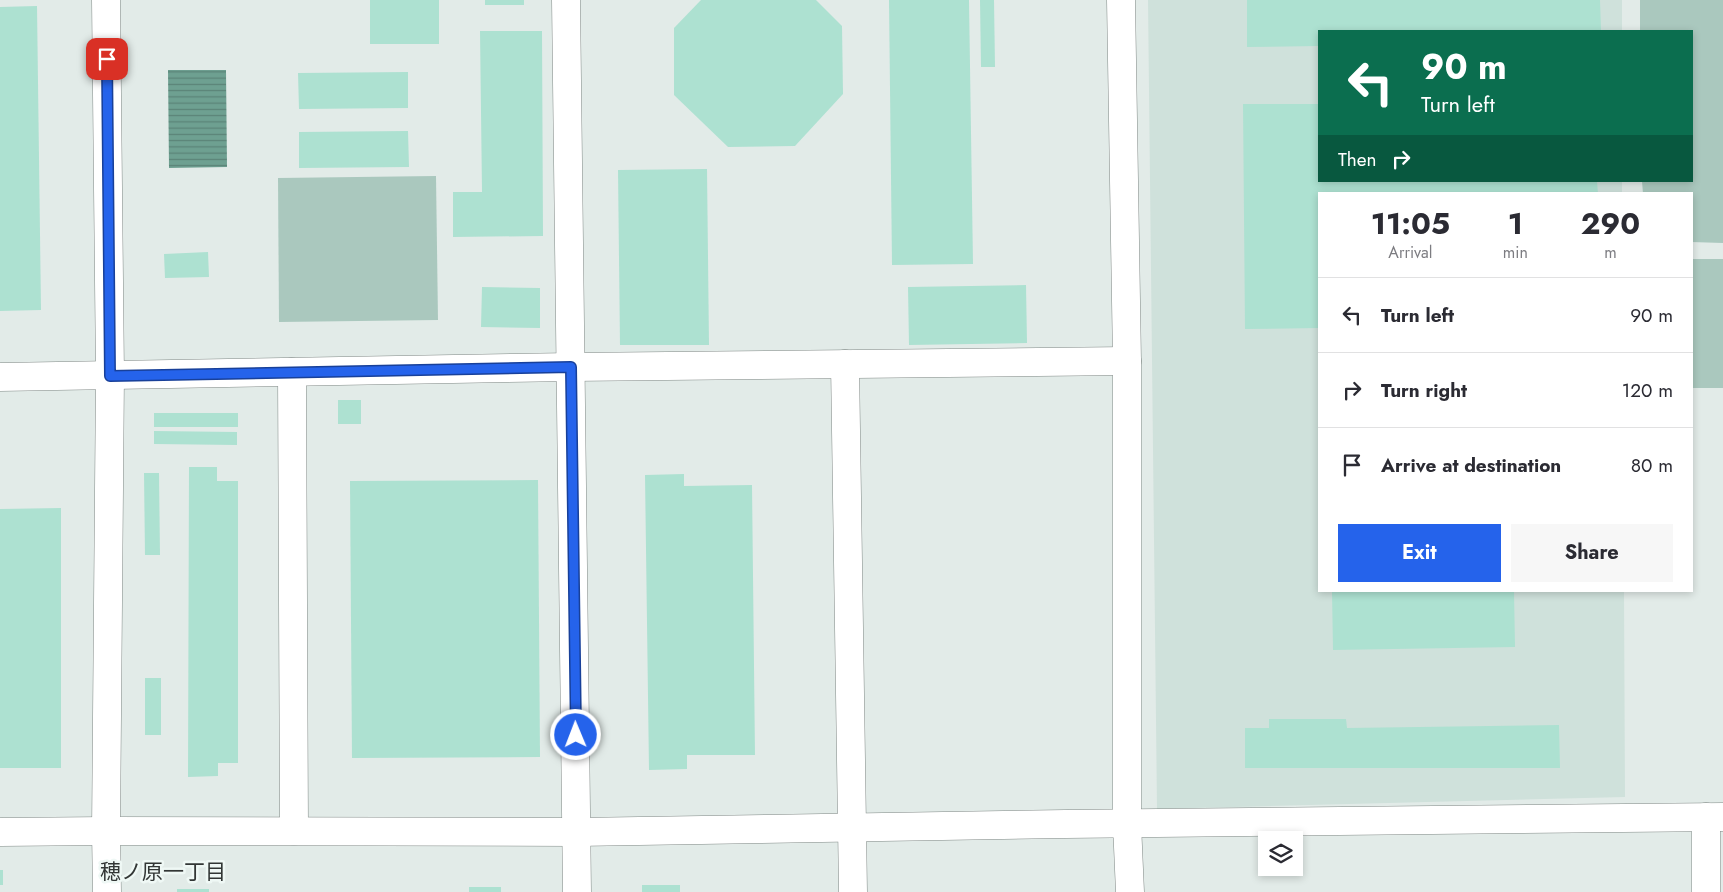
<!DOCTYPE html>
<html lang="en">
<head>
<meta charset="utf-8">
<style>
  body { margin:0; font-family:Jost,"Noto Sans JP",sans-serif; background:#f7f7f7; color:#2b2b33; height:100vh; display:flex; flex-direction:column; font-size:19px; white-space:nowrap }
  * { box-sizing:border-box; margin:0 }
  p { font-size:16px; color:#7c7c81 }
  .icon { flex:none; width:28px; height:28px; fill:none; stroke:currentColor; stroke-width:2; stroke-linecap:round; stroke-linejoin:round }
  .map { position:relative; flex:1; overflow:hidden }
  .side { position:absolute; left:1318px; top:192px; width:375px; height:400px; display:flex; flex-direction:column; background:#fff; border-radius:0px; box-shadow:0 2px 8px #0003 }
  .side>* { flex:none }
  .banner { position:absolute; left:1318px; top:30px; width:375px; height:152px; border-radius:0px; box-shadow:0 2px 8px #0003; background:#0b6e4f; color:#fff; overflow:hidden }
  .tools { position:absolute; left:1258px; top:831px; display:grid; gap:10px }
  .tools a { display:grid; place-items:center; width:45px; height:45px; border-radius:0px; background:#fff; box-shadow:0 2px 8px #0003; font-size:25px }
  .pin { position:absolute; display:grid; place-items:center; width:42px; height:42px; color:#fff; margin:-21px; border-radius:10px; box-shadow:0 2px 8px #0006 }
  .me { position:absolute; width:55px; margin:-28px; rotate:359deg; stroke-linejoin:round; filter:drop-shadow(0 0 4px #0008) }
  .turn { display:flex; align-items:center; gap:18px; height:105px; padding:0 20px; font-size:22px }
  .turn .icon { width:65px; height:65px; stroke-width:2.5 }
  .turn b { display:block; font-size:35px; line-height:42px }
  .then { display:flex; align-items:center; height:48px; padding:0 20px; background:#0003; gap:10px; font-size:19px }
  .eta { display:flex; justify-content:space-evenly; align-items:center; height:85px; text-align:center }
  .eta b { font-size:30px; font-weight:700; line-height:35px }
  .action { display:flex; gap:10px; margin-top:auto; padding:10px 20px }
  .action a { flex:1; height:58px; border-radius:0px; background:#2563eb; color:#fff; font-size:20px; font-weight:700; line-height:58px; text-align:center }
  .action a+a { background:#f7f7f7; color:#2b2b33 }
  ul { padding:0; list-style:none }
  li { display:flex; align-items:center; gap:15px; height:75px; padding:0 20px; border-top:1px solid #e1e1e2 }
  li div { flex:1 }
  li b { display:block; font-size:19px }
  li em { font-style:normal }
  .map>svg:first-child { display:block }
  .built { fill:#cfe1db }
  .park { fill:#aac8be }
  .water { fill:url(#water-rules) }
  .building { fill:#ade1d1 }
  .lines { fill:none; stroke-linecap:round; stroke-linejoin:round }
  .minor-casing { stroke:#808986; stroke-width:29 }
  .minor { stroke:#fff; stroke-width:28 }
  .route-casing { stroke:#184099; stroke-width:12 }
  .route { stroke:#2563eb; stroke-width:9 }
  .labels { text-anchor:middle; stroke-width:5; stroke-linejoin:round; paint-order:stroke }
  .neighbourhood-label { font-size:21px; fill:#323635; stroke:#eff8f5 }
</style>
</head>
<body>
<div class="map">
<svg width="1723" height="892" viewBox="0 0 1723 892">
  <defs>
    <pattern id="water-rules" width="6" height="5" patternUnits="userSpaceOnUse" patternTransform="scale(1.25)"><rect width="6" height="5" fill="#6ea091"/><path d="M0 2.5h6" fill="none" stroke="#5b8377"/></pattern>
  </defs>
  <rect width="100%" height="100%" fill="#e2ebe8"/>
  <polygon class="built" points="1148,0 1622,0 1622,31 1319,31 1319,181 1622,181 1622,194 1319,194 1319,591 1624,591 1625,797 1157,809"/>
  <g class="park">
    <polygon points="1640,0 1723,0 1723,243 1691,242 1691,194 1643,194 1642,181 1691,181 1691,31 1640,31"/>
    <polygon points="436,176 438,320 279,322 278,178"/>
    <rect x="1691" y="259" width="32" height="129"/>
  </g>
  <polygon class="water" points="168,70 226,70 227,167 169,168"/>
  <g class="building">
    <rect x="370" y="0" width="69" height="44"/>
    <rect x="485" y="0" width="39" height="5"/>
    <polygon points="701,0 816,0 842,26 843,94 795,146 728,147 674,95 674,28"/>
    <polygon points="889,0 969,0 973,264 892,265"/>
    <polygon points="980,0 994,0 995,67 981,67"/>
    <polygon points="1247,0 1600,0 1601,31 1319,31 1319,46 1247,47"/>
    <polygon points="37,6 41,310 0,311 0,7"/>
    <polygon points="480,31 542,31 543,236 453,237 453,192 482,192"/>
    <polygon points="408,72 408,108 299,109 298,73"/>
    <polygon points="1243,104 1319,104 1319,181 1597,181 1598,194 1319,194 1319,328 1245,329"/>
    <polygon points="408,131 409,167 299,168 299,132"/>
    <polygon points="707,169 709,345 620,345 618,170"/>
    <polygon points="208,252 209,277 165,278 164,254"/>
    <polygon points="1026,285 1027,343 909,345 908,287"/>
    <polygon points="482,287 540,288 540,328 481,327"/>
    <rect x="338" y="400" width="23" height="24"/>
    <rect x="154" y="413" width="84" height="14"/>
    <polygon points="154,431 237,432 237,445 154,444"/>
    <polygon points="189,467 217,467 217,481 238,481 238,763 218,763 218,776 188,777"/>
    <polygon points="144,473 159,473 160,555 145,555"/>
    <polygon points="684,474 684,486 752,485 755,755 687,755 687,769 649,770 645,475"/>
    <polygon points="538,480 540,757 352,758 350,481"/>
    <polygon points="61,508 61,768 0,768 0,509"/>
    <polygon points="1332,591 1514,591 1515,647 1333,650"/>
    <rect x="145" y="678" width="16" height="57"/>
    <polygon points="1269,719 1346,719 1347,728 1559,725 1560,768 1245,768 1245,728 1269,728"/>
    <rect x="0" y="870" width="3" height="15"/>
    <rect x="642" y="885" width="38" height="7"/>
    <rect x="469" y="887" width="32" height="5"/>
    <rect x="177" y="889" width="32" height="3"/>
  </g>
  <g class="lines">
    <defs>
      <g id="minor">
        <polyline points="106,0 110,375 106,831 107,892"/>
        <polyline points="566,0 577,892"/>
        <polyline points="1121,0 1127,361 1127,824 1130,892"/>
        <polyline points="845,364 853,892"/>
        <polyline points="292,372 294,831"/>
        <polyline points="0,377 571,367 1127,361"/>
        <polyline points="1706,817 1706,892"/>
        <polyline points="0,832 106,831 577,832 1066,824 1723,817"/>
      </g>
    </defs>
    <use href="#minor" class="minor-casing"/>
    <use href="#minor" class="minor"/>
  </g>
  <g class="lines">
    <defs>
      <polyline id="route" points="107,59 110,376 571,367 576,735"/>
    </defs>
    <use href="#route" class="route-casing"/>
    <use href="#route" class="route"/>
  </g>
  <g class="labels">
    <g class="neighbourhood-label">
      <text x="163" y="879">穂ノ原一丁目</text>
    </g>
  </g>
</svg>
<div class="tools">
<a><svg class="icon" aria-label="layers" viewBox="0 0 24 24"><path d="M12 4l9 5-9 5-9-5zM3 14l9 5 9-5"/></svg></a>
</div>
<div class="pin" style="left:107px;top:59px;background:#d93025"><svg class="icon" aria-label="arrive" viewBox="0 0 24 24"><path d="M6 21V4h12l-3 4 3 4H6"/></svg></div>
<svg class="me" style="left:576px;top:735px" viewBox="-20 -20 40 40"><circle r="17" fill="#2563eb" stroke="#fff" stroke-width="3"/><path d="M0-11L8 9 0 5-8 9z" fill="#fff"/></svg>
<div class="banner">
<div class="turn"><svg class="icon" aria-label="left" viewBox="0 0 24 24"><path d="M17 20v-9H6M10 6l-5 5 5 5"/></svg><div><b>90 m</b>Turn left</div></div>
<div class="then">Then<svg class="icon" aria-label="right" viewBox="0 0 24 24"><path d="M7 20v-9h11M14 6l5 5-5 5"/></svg></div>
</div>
<section class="side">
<div class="eta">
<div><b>11:05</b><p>Arrival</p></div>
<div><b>1</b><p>min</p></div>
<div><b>290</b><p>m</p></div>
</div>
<ul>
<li><svg class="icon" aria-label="left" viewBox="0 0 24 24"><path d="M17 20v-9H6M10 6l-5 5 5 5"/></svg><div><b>Turn left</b></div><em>90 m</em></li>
<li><svg class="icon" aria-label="right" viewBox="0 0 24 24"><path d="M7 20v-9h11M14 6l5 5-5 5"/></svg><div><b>Turn right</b></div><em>120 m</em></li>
<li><svg class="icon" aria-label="arrive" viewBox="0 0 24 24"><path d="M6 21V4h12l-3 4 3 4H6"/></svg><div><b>Arrive at destination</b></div><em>80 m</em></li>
</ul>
<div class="action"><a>Exit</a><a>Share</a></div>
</section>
</div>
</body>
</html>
